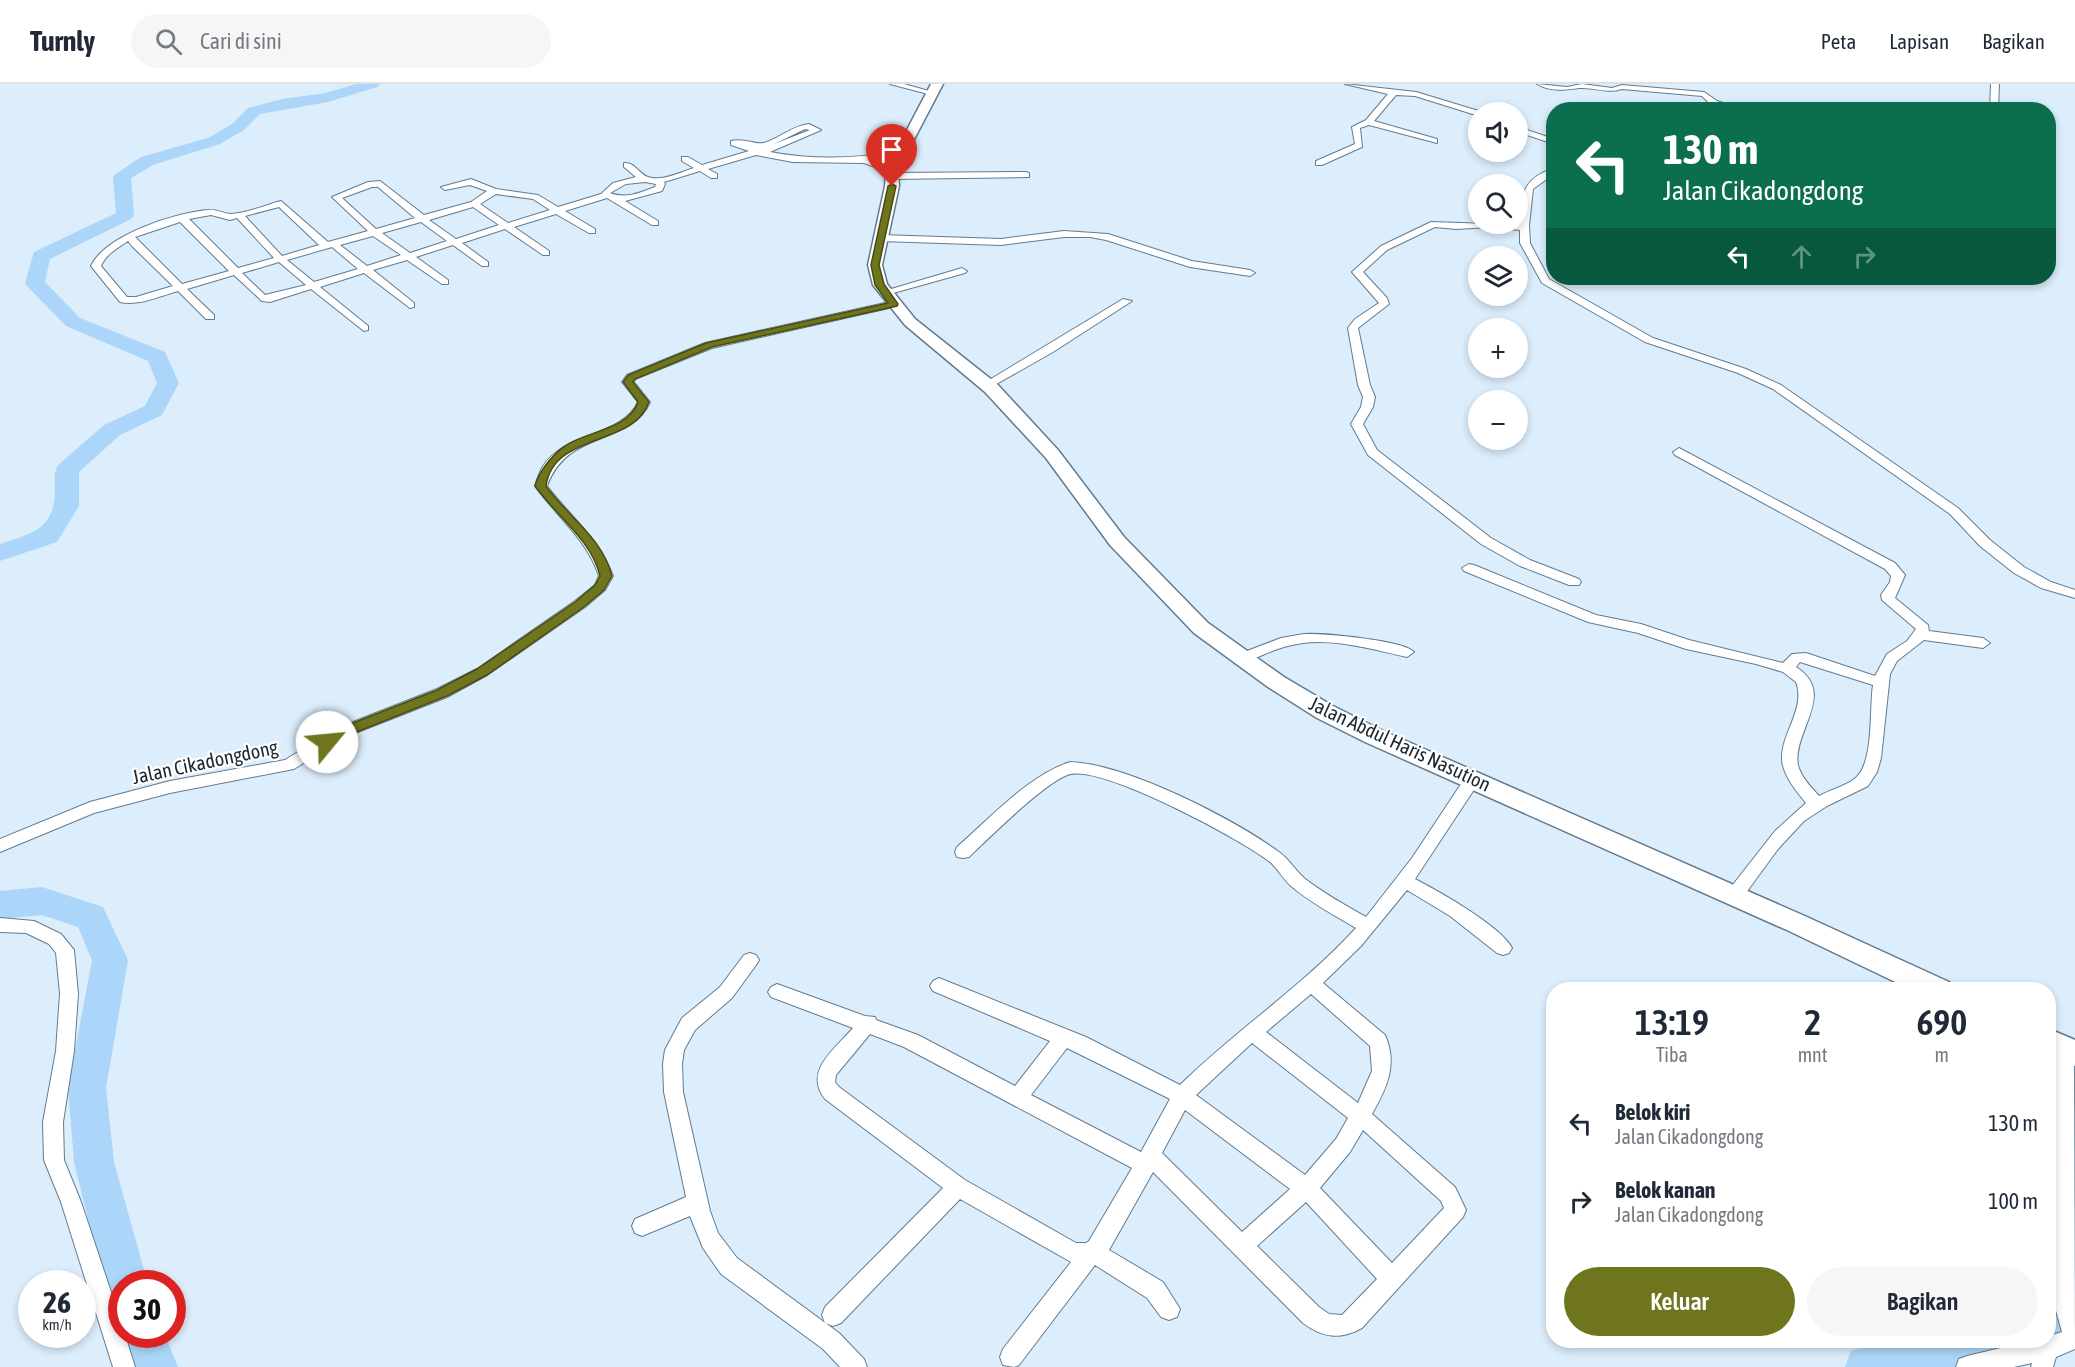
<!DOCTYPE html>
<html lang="id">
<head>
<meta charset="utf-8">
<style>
  body { margin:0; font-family:"Asap Condensed",sans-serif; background:#f6f6f7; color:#1f2937; height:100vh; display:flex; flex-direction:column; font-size:22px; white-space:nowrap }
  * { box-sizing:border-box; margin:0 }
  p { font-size:20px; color:#747a83 }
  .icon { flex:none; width:33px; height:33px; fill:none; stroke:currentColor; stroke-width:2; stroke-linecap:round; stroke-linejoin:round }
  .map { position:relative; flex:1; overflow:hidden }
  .sheet { position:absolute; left:1546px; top:898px; width:510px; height:366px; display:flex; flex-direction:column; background:#fff; border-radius:24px; box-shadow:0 3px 9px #0003 }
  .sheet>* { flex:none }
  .hud { position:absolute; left:1546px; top:18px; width:510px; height:183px; border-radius:24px; box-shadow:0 3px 9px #0003; background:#0b6e4f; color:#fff; overflow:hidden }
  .controls { position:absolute; left:1468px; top:18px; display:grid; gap:12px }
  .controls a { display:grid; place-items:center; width:60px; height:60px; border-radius:50%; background:#fff; box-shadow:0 3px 9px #0003; font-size:30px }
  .speed { position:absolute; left:18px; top:1186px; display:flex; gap:12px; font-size:30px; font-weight:700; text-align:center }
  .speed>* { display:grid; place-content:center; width:78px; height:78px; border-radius:50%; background:#fff; box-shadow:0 3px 9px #0003; line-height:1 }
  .speed small { font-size:15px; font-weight:400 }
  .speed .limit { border:9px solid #d22; background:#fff; color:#111 }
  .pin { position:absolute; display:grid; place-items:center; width:51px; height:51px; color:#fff; margin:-62px -26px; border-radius:50% 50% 50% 0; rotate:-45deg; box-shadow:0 0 6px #0007 }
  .pin .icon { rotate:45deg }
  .me { position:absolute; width:66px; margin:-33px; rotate:62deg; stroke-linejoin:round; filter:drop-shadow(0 0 4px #0008) }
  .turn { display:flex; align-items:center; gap:21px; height:126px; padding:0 18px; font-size:27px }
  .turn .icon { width:78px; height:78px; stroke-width:2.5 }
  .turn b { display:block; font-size:42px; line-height:51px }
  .lanes { display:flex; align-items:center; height:57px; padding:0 18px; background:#0003; justify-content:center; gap:30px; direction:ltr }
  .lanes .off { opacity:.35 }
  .eta { display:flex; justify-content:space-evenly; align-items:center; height:102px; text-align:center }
  .eta b { font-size:36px; font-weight:600; line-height:42px }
  .button { display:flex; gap:12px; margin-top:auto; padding:12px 18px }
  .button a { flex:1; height:69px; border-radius:36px; background:#6f751d; color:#fff; font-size:24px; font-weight:600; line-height:69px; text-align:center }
  .button a+a { background:#f6f6f7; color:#1f2937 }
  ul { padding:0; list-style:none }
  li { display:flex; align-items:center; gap:18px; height:78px; padding:0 18px }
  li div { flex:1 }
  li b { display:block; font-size:22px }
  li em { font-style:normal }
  header { display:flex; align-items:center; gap:36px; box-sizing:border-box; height:84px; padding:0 30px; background:#fff; border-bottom:2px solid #e0e1e3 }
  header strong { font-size:28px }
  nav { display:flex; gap:33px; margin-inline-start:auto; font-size:21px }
  .search { width:420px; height:54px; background:#f6f6f7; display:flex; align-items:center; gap:15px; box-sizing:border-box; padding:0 21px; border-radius:33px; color:#747a83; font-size:22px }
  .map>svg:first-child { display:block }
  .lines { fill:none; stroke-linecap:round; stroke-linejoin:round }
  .river { fill:#acd6f9; fill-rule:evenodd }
  .street-casing { stroke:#627b90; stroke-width:2 }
  .primary-casing { stroke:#627b90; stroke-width:3 }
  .street { fill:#fff; fill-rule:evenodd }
  .primary { fill:#fff; fill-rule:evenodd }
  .route { fill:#6f751d; stroke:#484c13; stroke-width:1.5 }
  .labels { text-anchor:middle; stroke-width:4.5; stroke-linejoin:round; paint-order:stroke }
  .street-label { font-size:20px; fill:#1d2830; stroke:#fff }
</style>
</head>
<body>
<header>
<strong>Turnly</strong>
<div class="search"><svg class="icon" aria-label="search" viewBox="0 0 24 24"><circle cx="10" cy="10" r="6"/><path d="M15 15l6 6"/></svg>Cari di sini</div>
<nav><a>Peta</a><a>Lapisan</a><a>Bagikan</a></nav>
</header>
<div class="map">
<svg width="2075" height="1283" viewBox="0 0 2075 1283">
  <rect width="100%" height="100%" fill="#dcedfb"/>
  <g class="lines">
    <g class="river">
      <path d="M356 0H380L377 3 328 18 260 30 244 46 220 60 153 81 131 94 134 131 131 135 50 175 45 198 80 234 165 268 179 299 162 331 120 351 79 388V422L57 458 0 477V460C30 450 54 446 55 408 55 399 53 389 58 381L104 341 145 322 157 299 148 277 66 242 28 203 25 199 34 168 116 129 113 92 141 73 208 54 232 40 248 24 282 15 326 9Z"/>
      <polygon points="42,803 103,823 128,876 106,1004 114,1078 148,1200 122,1200 122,1220 111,1215 104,1200 74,1078 68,1004 92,876 78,843 42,831 0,835 0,807"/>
      <polygon points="2075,1211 2075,1255 2049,1262 2037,1257 2049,1257 2049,1218"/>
      <polygon points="122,1250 165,1251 178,1283 134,1283"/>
      <polygon points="1883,1257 2005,1257 1999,1273 1966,1283 1845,1283 1851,1267"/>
    </g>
    <defs>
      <g id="street">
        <polygon points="890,0 904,0 936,9 932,11"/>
        <polygon points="1345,0 1416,8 1482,28 1479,28 1479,32 1415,12 1396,11 1374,37 1437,55 1437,59 1369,41 1360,44 1362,63 1322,81 1316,81 1316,77 1355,60 1352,43 1366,36 1388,10"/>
        <path d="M1537 0 1567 3 1582 0 1612 4 1622 1 1704 8 1717 17 1723 19 1876 20 1907 26 1723 23 1711 21 1702 12 1622 5C1607 10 1594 3 1579 4 1565 6 1550 8 1537 0Z"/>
        <polygon points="1991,0 1999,0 1998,26 1990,26"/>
        <polygon points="1633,24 1652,26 1629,26"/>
        <path d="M809 40 821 46 770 68C813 76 857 75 899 67L903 70 875 77 895 84V88L892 89 864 79 793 78 756 71 708 85 717 90V94H711L700 87 664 98 665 100 662 107 625 117 658 137V141H652L607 114 565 127 595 145V149H589L556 130 514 143 549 167V171H543L505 145 462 159 488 178V182H482L453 161 416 173 448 196V200H442L407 176 373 186 414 219V223L410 224 364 189 320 203 368 242V246L364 247 311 205 270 218 262 217 234 191 187 205 214 231V235H206L178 207C160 212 140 222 120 218L91 182C105 151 177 128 209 126 216 125 224 130 231 130 248 129 265 121 281 117L328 158 368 147 332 113 368 98 380 97 424 131 471 118 487 107 470 101 445 106 441 103 471 95 496 105 538 111 558 123 601 110 613 99 636 93 624 83V79C635 78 639 90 648 93 661 98 681 88 694 84L682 77V73H688L702 81 749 67 731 61V57C745 54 756 61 764 59 780 54 792 42 809 40ZM805 45 810 46 774 60ZM645 98 656 100 655 103C640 109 626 115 610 109L626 100ZM372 103H378L415 134 376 145 342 114ZM496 110 533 115 550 126 508 139 480 120ZM279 123 319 161 282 172 245 132ZM473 123 499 141 456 155 429 136ZM211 131 230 136 237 134 274 174 238 184 189 135ZM180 138 229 187 182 200 135 153ZM421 138 447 157 410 169 382 149ZM373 152 401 171 367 182 340 161ZM128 157 132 162 173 202 136 213H127L101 182C106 170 118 164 128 157ZM332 163 358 185 314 198 287 176ZM279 178 306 201 265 211 242 189Z"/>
        <polygon points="1518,43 1554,55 1554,60 1518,48"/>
        <path d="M1554 84V90L1533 105 1529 141 1530 159 1549 195 1653 254 1746 285 1781 301 1958 424 1990 456 2024 483 2051 498 2075 506V514L2041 504 2014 489 1980 462 1950 430 1773 305 1738 289 1645 258 1542 199 1520 159V146L1490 143 1456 145 1435 143 1387 166 1363 188 1387 214 1389 220 1358 244 1370 301 1375 313 1373 323 1363 340 1377 366 1491 454 1530 476 1579 495 1581 498 1579 501H1569L1520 482 1481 460 1368 371 1351 340 1361 323 1363 313 1358 301 1348 244 1355 235 1379 219 1352 188 1381 162 1431 138 1519 141C1524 110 1520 96 1554 84Z"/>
        <polygon points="1026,88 1029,89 1029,93 892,95 888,92 892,89"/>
        <polygon points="1064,147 1108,150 1192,177 1250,186 1255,189 1250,192 1190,183 1106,156 1090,153 1064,153 1001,161 881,157 876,154 881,151 1001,155"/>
        <polygon points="962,184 967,187 965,189 886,211 881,208"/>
        <polygon points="1123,215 1132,217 1053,268 991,303 983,303 981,301"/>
        <path d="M894 217 898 218V222L712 264 635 295 634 298 650 318C630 363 568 344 547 402 570 432 599 455 613 492L605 506 585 523 487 591 447 613 345 653 294 685 170 709 94 729 0 768V755L90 718 170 697 285 676 335 645 437 605 477 585 575 517 595 501 599 492C587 455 557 433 535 402 537 396 539 389 542 384 562 348 623 353 638 318L622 298 627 291 705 259Z"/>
        <path d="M1679 364 1895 479 1905 491 1895 514 1928 541 1929 547 1983 554 1990 559 1983 564 1924 556 1897 577 1890 590 1881 674 1877 688 1868 702 1827 722 1804 737 1778 765 1740 817 1734 819 1728 817 1726 812 1728 807 1775 747 1806 719C1797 708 1787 696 1783 682 1776 654 1807 627 1796 598L1783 588 1756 580 1686 565 1638 549 1588 538 1464 487 1462 484 1469 480 1474 481 1596 531 1641 540 1689 556 1783 579 1792 570 1806 569 1875 592 1887 570 1907 557 1916 545 1882 516 1881 511 1890 498 1891 492 1885 485 1675 371 1673 368ZM1800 578 1873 601C1869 625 1875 682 1853 696 1843 703 1829 706 1819 712 1811 703 1801 693 1798 681 1792 648 1838 609 1796 583Z"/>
        <path d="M1304 550C1322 549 1404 556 1414 568L1407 573C1371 565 1328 552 1292 561 1276 564 1260 573 1244 578L1237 573 1239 570 1281 554Z"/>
        <path d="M1070 678C1127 680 1232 734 1279 768 1289 775 1295 786 1304 794 1323 809 1345 821 1366 833L1412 774 1467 691H1479L1481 695 1415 795C1438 807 1501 842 1512 864L1509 869 1503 871 1497 869 1450 832 1407 806 1361 862 1323 899 1385 951C1398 980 1387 1004 1372 1030L1455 1103 1466 1126 1463 1133 1362 1244C1340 1256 1323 1254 1303 1239L1153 1088 1109 1166 1163 1198 1180 1225 1177 1233 1169 1236 1161 1233 1147 1214 1095 1181 1019 1281 1014 1283 1003 1281 1000 1273 1003 1265 1071 1178 960 1115 841 1239 833 1242 825 1239 822 1231 825 1223 943 1104 825 1015C803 987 835 965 853 944L771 913 768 908 771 903 777 900 865 932 875 933 876 936 918 951 1015 1002 1050 957 933 907 930 902 933 897 939 894 1086 953 1180 1001C1236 946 1303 902 1356 844 1334 831 1311 819 1291 802 1283 795 1278 785 1270 778 1241 755 1106 683 1071 690 1049 694 988 755 969 773L963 774 957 773 955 768 957 763C989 735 1029 691 1070 678ZM1311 910 1370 962 1372 987 1358 1019 1266 948ZM870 950 904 963 1132 1084 1089 1157 1086 1159H1076L965 1096 839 1003 835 998 836 991ZM1252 959 1348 1034 1336 1055 1305 1091 1196 1011ZM1067 964 1170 1015 1141 1068 1031 1011ZM1185 1026 1290 1105 1242 1148 1162 1069ZM1363 1046 1441 1117 1444 1124 1392 1179 1320 1104 1350 1068ZM1306 1118 1377 1195 1342 1231 1329 1230 1319 1223 1257 1162Z"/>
        <polygon points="0,834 34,837 61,850 74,866 78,910 74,967 63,1038 64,1076 81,1118 122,1241 122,1251 125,1251 135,1283 113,1283 61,1118 44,1076 43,1038 56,967 60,910 56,869 49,860 26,849 0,848"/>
        <polygon points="750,869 756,871 759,876 756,881 732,914 695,946 684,966 682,980 683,1008 710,1127 718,1149 737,1174 839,1249 864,1275 867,1283 840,1283 823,1265 721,1190 703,1164 690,1132 642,1152 635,1149 632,1142 635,1135 686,1113 664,1008 663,980 665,966 682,934 720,903 744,871"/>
        <polygon points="2065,957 2072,959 2074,965 2075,1265 2056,1273 2053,1283 2031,1283 2032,1279 2014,1283 1956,1283 1959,1275 1967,1272 2030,1257 2049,1257 2049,1252 2062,1248 2053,1216 2056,965 2058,959"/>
      </g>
      <g id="primary">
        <polygon points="931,0 943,0 898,86 899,102 882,181 887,200 915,235 997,300 1058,366 1124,453 1208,539 1284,593 1333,622 1381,646 1807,833 1949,898 1953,906 1912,906 1789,847 1365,658 1317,634 1268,603 1194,549 1110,461 1046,374 985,308 905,241 873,201 868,181 885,102 886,86"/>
        <polygon points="2049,945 2075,956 2075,982 2049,970"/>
      </g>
    </defs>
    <use href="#street" class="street-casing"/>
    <use href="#primary" class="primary-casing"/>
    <use href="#street" class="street"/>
    <use href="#primary" class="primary"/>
  </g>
  <path class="route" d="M892 100 896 102 879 181 884 200 898 220 897 222 712 263 635 295 633 298 649 318C634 363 553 348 546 402 568 433 602 453 612 492L604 506 584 523 487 591 447 612 344 653 332 661H322L320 658 335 646 437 606 477 585 575 518 595 501 600 492C591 455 556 432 535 402 537 394 540 389 545 382 551 374 557 367 565 362 586 347 629 346 638 318L623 298 628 291 706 259 888 219 875 201 871 181 888 102Z"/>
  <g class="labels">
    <g class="street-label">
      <text transform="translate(1400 660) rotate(25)" y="7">Jalan Abdul Haris Nasution</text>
      <text transform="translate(205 678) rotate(-12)" y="7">Jalan Cikadongdong</text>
    </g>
  </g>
</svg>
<div class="controls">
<a><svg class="icon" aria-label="sound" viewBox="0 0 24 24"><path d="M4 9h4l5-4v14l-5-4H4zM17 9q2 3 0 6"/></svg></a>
<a><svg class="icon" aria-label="search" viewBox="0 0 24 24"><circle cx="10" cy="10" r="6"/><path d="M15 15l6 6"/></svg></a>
<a><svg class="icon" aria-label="layers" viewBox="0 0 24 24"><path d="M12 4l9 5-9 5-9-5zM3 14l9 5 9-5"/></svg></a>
<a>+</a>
<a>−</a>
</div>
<div class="speed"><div>26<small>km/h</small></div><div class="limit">30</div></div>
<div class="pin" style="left:892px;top:102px;background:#d93025"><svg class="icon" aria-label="arrive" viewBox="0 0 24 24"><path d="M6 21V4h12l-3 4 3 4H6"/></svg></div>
<svg class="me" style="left:327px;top:658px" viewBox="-20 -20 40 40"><circle r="19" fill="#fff"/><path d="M0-13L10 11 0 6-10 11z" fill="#6f751d"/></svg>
<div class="hud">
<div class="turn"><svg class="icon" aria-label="left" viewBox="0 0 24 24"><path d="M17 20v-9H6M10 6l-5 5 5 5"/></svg><div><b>130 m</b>Jalan Cikadongdong</div></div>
<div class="lanes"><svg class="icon" aria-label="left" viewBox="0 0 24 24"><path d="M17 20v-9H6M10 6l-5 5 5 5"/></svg><svg class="icon off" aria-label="ahead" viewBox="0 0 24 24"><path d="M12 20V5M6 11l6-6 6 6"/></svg><svg class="icon off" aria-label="right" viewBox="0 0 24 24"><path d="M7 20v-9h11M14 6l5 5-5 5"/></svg></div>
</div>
<section class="sheet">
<div class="eta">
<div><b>13:19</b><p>Tiba</p></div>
<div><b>2</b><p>mnt</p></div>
<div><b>690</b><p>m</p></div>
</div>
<ul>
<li><svg class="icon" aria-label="left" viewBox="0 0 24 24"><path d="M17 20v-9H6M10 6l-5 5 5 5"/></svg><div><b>Belok kiri</b><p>Jalan Cikadongdong</p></div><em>130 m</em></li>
<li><svg class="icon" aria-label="right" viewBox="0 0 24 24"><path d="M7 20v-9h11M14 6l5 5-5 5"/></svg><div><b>Belok kanan</b><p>Jalan Cikadongdong</p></div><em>100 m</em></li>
</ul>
<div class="button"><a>Keluar</a><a>Bagikan</a></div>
</section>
</div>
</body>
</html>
